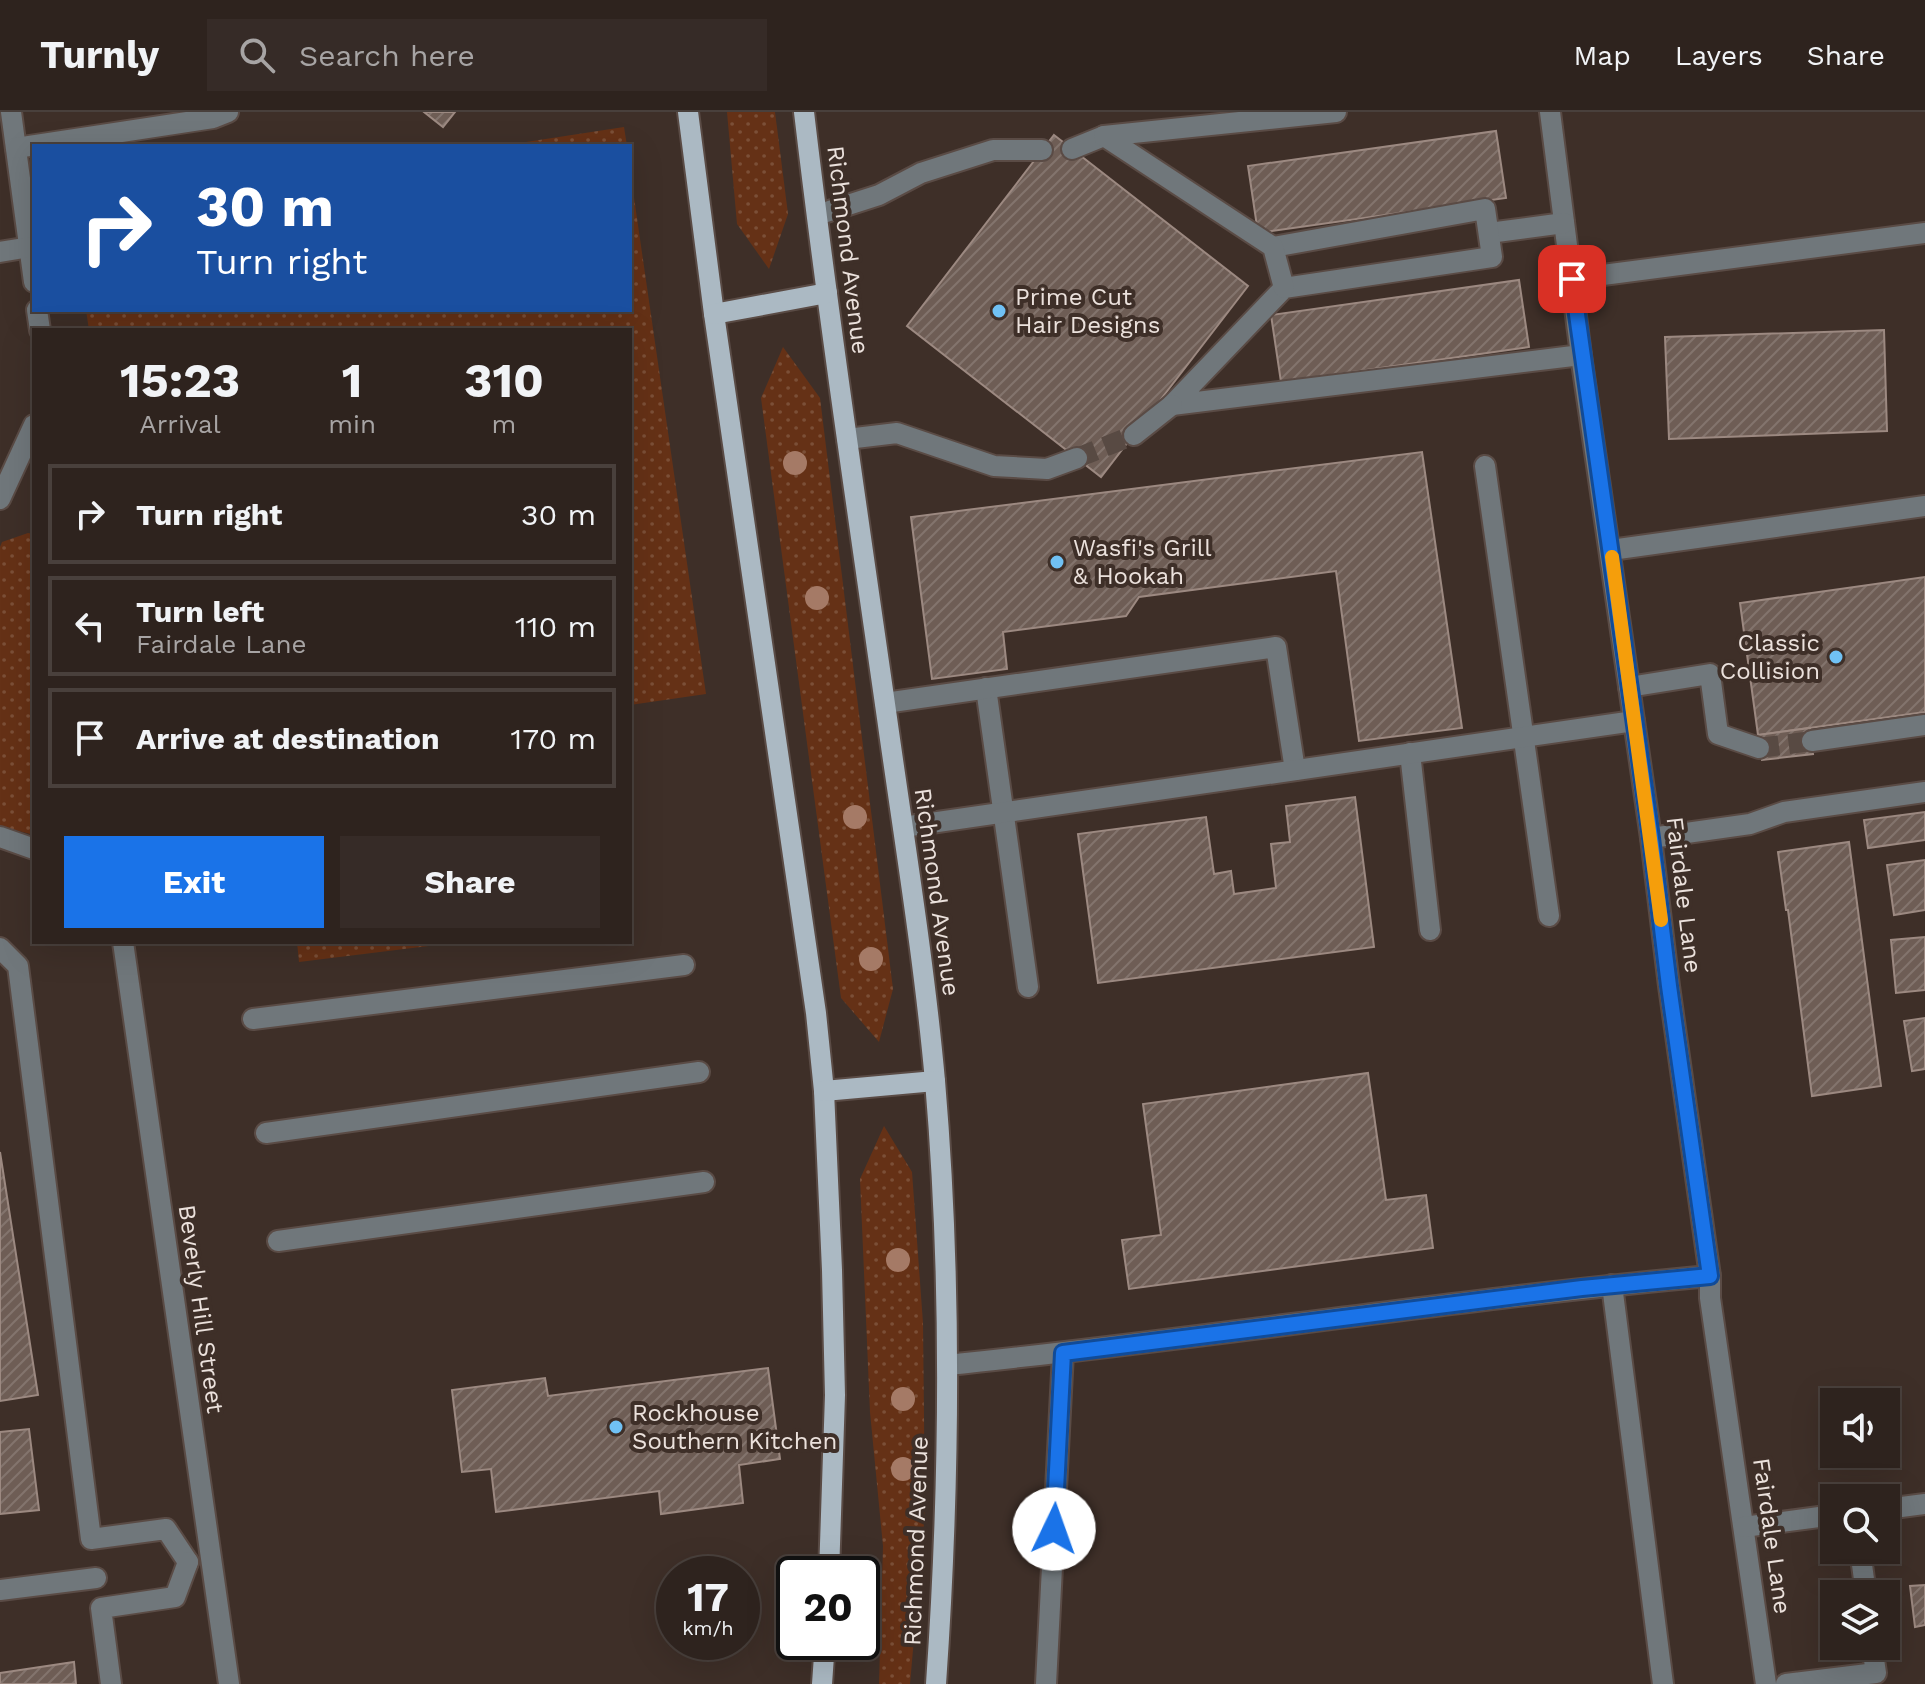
<!DOCTYPE html>
<html lang="en">
<head>
<meta charset="utf-8">
<style>
  body { margin:0; font-family:"Work Sans",sans-serif; background:#362b27; color:#f1f3f6; height:100vh; display:flex; flex-direction:column; font-size:30px; white-space:nowrap }
  * { box-sizing:border-box; margin:0 }
  p { font-size:26px; color:#a7a4a4 }
  .icon { flex:none; width:44px; height:44px; fill:none; stroke:currentColor; stroke-width:2; stroke-linecap:round; stroke-linejoin:round }
  .map { position:relative; flex:1; overflow:hidden }
  .drawer { position:absolute; left:32px; top:216px; width:600px; height:616px; display:flex; flex-direction:column; background:#2e231e; border-radius:0px; box-shadow:0 8px 32px #0002,0 0 0 2px #49403c }
  .drawer>* { flex:none }
  .guide { position:absolute; left:32px; top:32px; width:600px; height:168px; border-radius:0px; box-shadow:0 8px 32px #0002,0 0 0 2px #49403c; background:#1a4fa0; color:#fff; overflow:hidden }
  .tools { position:absolute; left:1820px; top:1276px; display:grid; gap:16px }
  .tools a { display:grid; place-items:center; width:80px; height:80px; border-radius:0px; background:#2e231e; box-shadow:0 8px 32px #0002,0 0 0 2px #49403c; font-size:40px }
  .speed { position:absolute; left:656px; top:1444px; display:flex; gap:16px; font-size:40px; font-weight:700; text-align:center }
  .speed>* { display:grid; place-content:center; width:104px; height:104px; border-radius:50%; background:#2e231e; box-shadow:0 8px 32px #0002,0 0 0 2px #49403c; line-height:1 }
  .speed small { font-size:20px; font-weight:400 }
  .speed .limit { border:4px solid #111; border-radius:12px; background:#fff; color:#111 }
  .pin { position:absolute; display:grid; place-items:center; width:68px; height:68px; color:#fff; margin:-34px; border-radius:16px; box-shadow:0 4px 12px #0006 }
  .me { position:absolute; width:88px; margin:-44px; rotate:3deg; stroke-linejoin:round; filter:drop-shadow(0 0 6px #0008) }
  .turn { display:flex; align-items:center; gap:28px; height:168px; padding:0 32px; font-size:36px }
  .turn .icon { width:104px; height:104px; stroke-width:2.5 }
  .turn b { display:block; font-size:56px; line-height:68px }
  .eta { display:flex; justify-content:space-evenly; align-items:center; height:136px; text-align:center }
  .eta b { font-size:48px; font-weight:700; line-height:56px }
  .cta { display:flex; gap:16px; margin-top:auto; padding:16px 32px }
  .cta a { flex:1; height:92px; border-radius:0px; background:#1a73e8; color:#fff; font-size:32px; font-weight:700; line-height:92px; text-align:center }
  .cta a+a { background:#362b27; color:#f1f3f6 }
  ul { padding:0; list-style:none }
  li { display:flex; align-items:center; gap:24px; height:100px; margin:0 16px 12px; padding:0 16px; border:4px solid #49403c; border-radius:0px }
  li div { flex:1 }
  li b { display:block; font-size:30px }
  li em { font-style:normal }
  header { display:flex; align-items:center; gap:48px; box-sizing:border-box; height:112px; padding:0 40px; background:#2e231e; border-bottom:2px solid #49403c }
  header strong { font-size:38px }
  nav { display:flex; gap:44px; margin-inline-start:auto; font-size:28px }
  .search { width:560px; height:72px; background:#362b27; display:flex; align-items:center; gap:20px; box-sizing:border-box; padding:0 28px; border-radius:0px; color:#a7a4a4; font-size:30px }
  .map>svg:first-child { display:block }
  .green { fill:url(#green-dots) }
  .building { fill:url(#building-hatch); stroke:#9c8981; stroke-width:2 }
  .lines { fill:none; stroke-linecap:round; stroke-linejoin:round }
  .minor-tunnel { stroke:#584a43; stroke-width:20; stroke-dasharray:20 10; stroke-linecap:butt }
  .minor-casing { stroke:#5a4b45; stroke-width:24 }
  .major-casing { stroke:#5a4b45; stroke-width:24 }
  .minor { stroke:#70777b; stroke-width:20 }
  .major { stroke:#abb9c3; stroke-width:20 }
  .tree { fill:#a57a66 }
  .route-casing { stroke:#114b97; stroke-width:20 }
  .route { stroke:#1a73e8; stroke-width:14 }
  .slow { stroke:#f59e0b; stroke-width:14 }
  .poi-dot { fill:#70c1f4; stroke:#3e2f28; stroke-width:3 }
  .labels { text-anchor:middle; stroke-width:8; stroke-linejoin:round; paint-order:stroke }
  .street-label { font-size:24px; fill:#ebe1dc; stroke:#3e2f28 }
  .poi-label { font-size:24px; fill:#ebe1dc; stroke:#3e2f28; text-anchor:start }
</style>
</head>
<body>
<header>
<strong>Turnly</strong>
<div class="search"><svg class="icon" aria-label="search" viewBox="0 0 24 24"><circle cx="10" cy="10" r="6"/><path d="M15 15l6 6"/></svg>Search here</div>
<nav><a>Map</a><a>Layers</a><a>Share</a></nav>
</header>
<div class="map">
<svg width="1925" height="1572" viewBox="0 0 1925 1572">
  <defs>
    <pattern id="green-dots" width="8" height="8" patternUnits="userSpaceOnUse" patternTransform="scale(2)"><rect width="8" height="8" fill="#653116"/><path d="M2 2h.1M6 6h.1" fill="none" stroke="#7b4f37" stroke-width="1.8" stroke-linecap="round"/></pattern>
    <pattern id="building-hatch" width="6" height="6" patternUnits="userSpaceOnUse" patternTransform="scale(2)"><rect width="6" height="6" fill="#6e5d55"/><path d="M-1 1l2-2M0 6l6-6M5 7l2-2" fill="none" stroke="#83746d"/></pattern>
  </defs>
  <rect width="100%" height="100%" fill="#3e2f28"/>
  <g class="green">
    <polygon points="727,0 775,0 788,102 769,157 737,112"/>
    <polygon points="624,15 627,34 499,34"/>
    <polygon points="630,58 706,582 630,593 630,218 89,218 86,198 630,198"/>
    <polygon points="783,235 820,286 893,877 879,930 841,886 761,286"/>
    <polygon points="28,421 34,422 34,723 0,714 0,435 2,430"/>
    <polygon points="297,830 461,830 299,850"/>
    <polygon points="884,1014 912,1060 923,1211 925,1400 910,1572 879,1572 883,1434 870,1300 860,1067"/>
  </g>
  <g class="building">
    <polygon points="424,0 455,0 443,15"/>
    <polygon points="1496,19 1506,86 1258,121 1248,54"/>
    <polygon points="1054,23 1248,174 1101,365 907,214"/>
    <polygon points="1519,168 1529,235 1281,270 1271,203"/>
    <polygon points="1884,218 1887,319 1669,327 1665,225"/>
    <polygon points="1422,340 1462,616 1359,629 1336,459 1139,485 1126,504 1003,520 1007,557 932,567 911,405"/>
    <polygon points="1925,465 1925,600 1758,623 1740,491"/>
    <polygon points="1810,616 1813,642 1762,648 1758,623"/>
    <polygon points="1355,685 1374,835 1098,871 1078,722 1206,705 1214,762 1231,759 1234,782 1276,776 1271,732 1290,730 1286,694"/>
    <polygon points="1925,700 1925,728 1868,736 1864,708"/>
    <polygon points="1849,730 1881,974 1812,984 1788,798 1786,798 1778,740"/>
    <polygon points="1925,748 1925,798 1894,803 1887,753"/>
    <polygon points="1925,825 1925,878 1896,881 1891,828"/>
    <polygon points="1925,906 1925,957 1912,959 1904,909"/>
    <polygon points="1368,961 1386,1088 1426,1083 1433,1136 1129,1177 1122,1128 1161,1123 1143,992"/>
    <polygon points="0,1040 38,1283 0,1289"/>
    <polygon points="768,1256 780,1347 739,1353 743,1391 661,1402 659,1379 496,1400 491,1357 462,1360 452,1278 545,1266 548,1284"/>
    <polygon points="29,1317 39,1398 0,1402 0,1320"/>
    <polygon points="1925,1473 1925,1513 1915,1515 1910,1474"/>
    <polygon points="74,1550 76,1572 0,1572 0,1561"/>
  </g>
  <g class="lines">
    <g class="minor-tunnel">
      <polyline points="1077,346 1134,323"/>
      <polyline points="1759,636 1812,629"/>
    </g>
    <defs>
      <g id="minor">
        <polyline points="11,0 34,170"/>
        <polyline points="1550,0 1581,243 1651,726 1669,874 1710,1164 1710,1186 1766,1572"/>
        <polyline points="16,36 213,6 228,0"/>
        <polyline points="1072,37 1104,24"/>
        <polyline points="817,103 879,83 921,61 993,38 1042,38"/>
        <polyline points="1489,121 1564,111"/>
        <polyline points="1273,135 1485,97 1492,145 1284,176 1172,293 1581,243"/>
        <polyline points="0,140 30,135"/>
        <polyline points="1572,167 1925,121"/>
        <polyline points="1284,176 1273,135 1104,24 1336,0"/>
        <polyline points="37,198 40,218"/>
        <polyline points="1134,323 1172,293"/>
        <polyline points="847,327 897,321 994,354 1047,357 1077,346"/>
        <polyline points="1485,354 1549,804"/>
        <polyline points="0,387 34,313"/>
        <polyline points="1611,438 1925,394"/>
        <polyline points="1629,575 1710,562 1718,622 1759,636"/>
        <polyline points="986,576 1028,875"/>
        <polyline points="885,591 1276,535 1295,658"/>
        <polyline points="1812,629 1925,613"/>
        <polyline points="1410,641 1430,818"/>
        <polyline points="903,715 1634,609"/>
        <polyline points="0,725 34,737"/>
        <polyline points="1651,726 1750,712 1784,700 1925,680"/>
        <polyline points="123,830 229,1572"/>
        <polyline points="0,836 18,854 91,1427 166,1417 188,1450"/>
        <polyline points="253,907 684,853"/>
        <polyline points="266,1021 699,960"/>
        <polyline points="278,1129 704,1070"/>
        <polyline points="1612,1173 1663,1572"/>
        <path d="M947 1253C1202 1227 1455 1187 1710 1164"/>
        <polyline points="1886,1397 1925,1392"/>
        <polyline points="1744,1415 1834,1403"/>
        <polyline points="1860,1438 1866,1482"/>
        <polyline points="0,1478 96,1466"/>
        <polyline points="111,1572 101,1496 175,1485 188,1450"/>
        <polyline points="1046,1572 1063,1241"/>
        <polyline points="1786,1572 1876,1561 1872,1534"/>
      </g>
      <g id="major">
        <polyline points="688,0 714,202 816,901 824,979 832,1158 835,1283 829,1462"/>
        <path d="M804 0C828 203 858 404 887 606 904 727 924 847 935 969 952 1169 950 1372 936 1572"/>
        <polyline points="714,202 827,181"/>
        <polyline points="824,979 935,969"/>
        <polyline points="822,1572 825,1530"/>
      </g>
    </defs>
    <use href="#minor" class="minor-casing"/>
    <use href="#major" class="major-casing"/>
    <use href="#minor" class="minor"/>
    <use href="#major" class="major"/>
  </g>
  <g class="tree">
    <circle cx="795" cy="351" r="12"/>
    <circle cx="817" cy="486" r="12"/>
    <circle cx="855" cy="705" r="12"/>
    <circle cx="871" cy="847" r="12"/>
    <circle cx="898" cy="1148" r="12"/>
    <circle cx="903" cy="1287" r="12"/>
    <circle cx="903" cy="1357" r="12"/>
  </g>
  <g class="lines">
    <defs>
      <polyline id="route" points="1054,1417 1063,1241 1582,1176 1710,1164 1669,874 1651,726 1572,167"/>
    </defs>
    <use href="#route" class="route-casing"/>
    <use href="#route" class="route"/>
    <polyline class="slow" points="1612,445 1661,808"/>
  </g>
  <g class="poi-dot">
    <circle cx="999" cy="199" r="8"/>
    <circle cx="1057" cy="450" r="8"/>
    <circle cx="1836" cy="545" r="8"/>
    <circle cx="616" cy="1315" r="8"/>
  </g>
  <g class="labels">
    <g class="street-label">
      <text transform="translate(848 138) rotate(83)" y="8">Richmond Avenue</text>
      <text transform="translate(937 780) rotate(82)" y="8">Richmond Avenue</text>
      <text transform="translate(1684 783) rotate(83)" y="8">Fairdale Lane</text>
      <text transform="translate(201 1197) rotate(82)" y="8">Beverly Hill Street</text>
      <text transform="translate(1772 1424) rotate(82)" y="8">Fairdale Lane</text>
      <text transform="translate(916 1429) rotate(-88)" y="8">Richmond Avenue</text>
    </g>
    <g class="poi-label">
      <text x="1015" y="193">Prime Cut<tspan x="1015" dy="28">Hair Designs</tspan></text>
      <text x="1073" y="444">Wasfi's Grill<tspan x="1073" dy="28">&amp; Hookah</tspan></text>
      <text x="1820" y="539" text-anchor="end">Classic<tspan x="1820" dy="28">Collision</tspan></text>
      <text x="632" y="1309">Rockhouse<tspan x="632" dy="28">Southern Kitchen</tspan></text>
    </g>
  </g>
</svg>
<div class="tools">
<a><svg class="icon" aria-label="sound" viewBox="0 0 24 24"><path d="M4 9h4l5-4v14l-5-4H4zM17 9q2 3 0 6"/></svg></a>
<a><svg class="icon" aria-label="search" viewBox="0 0 24 24"><circle cx="10" cy="10" r="6"/><path d="M15 15l6 6"/></svg></a>
<a><svg class="icon" aria-label="layers" viewBox="0 0 24 24"><path d="M12 4l9 5-9 5-9-5zM3 14l9 5 9-5"/></svg></a>
</div>
<div class="speed"><div>17<small>km/h</small></div><div class="limit">20</div></div>
<div class="pin" style="left:1572px;top:167px;background:#d93025"><svg class="icon" aria-label="arrive" viewBox="0 0 24 24"><path d="M6 21V4h12l-3 4 3 4H6"/></svg></div>
<svg class="me" style="left:1054px;top:1417px" viewBox="-20 -20 40 40"><circle r="19" fill="#fff"/><path d="M0-13L10 11 0 6-10 11z" fill="#1a73e8"/></svg>
<div class="guide">
<div class="turn"><svg class="icon" aria-label="right" viewBox="0 0 24 24"><path d="M7 20v-9h11M14 6l5 5-5 5"/></svg><div><b>30 m</b>Turn right</div></div>
</div>
<section class="drawer">
<div class="eta">
<div><b>15:23</b><p>Arrival</p></div>
<div><b>1</b><p>min</p></div>
<div><b>310</b><p>m</p></div>
</div>
<ul>
<li><svg class="icon" aria-label="right" viewBox="0 0 24 24"><path d="M7 20v-9h11M14 6l5 5-5 5"/></svg><div><b>Turn right</b></div><em>30 m</em></li>
<li><svg class="icon" aria-label="left" viewBox="0 0 24 24"><path d="M17 20v-9H6M10 6l-5 5 5 5"/></svg><div><b>Turn left</b><p>Fairdale Lane</p></div><em>110 m</em></li>
<li><svg class="icon" aria-label="arrive" viewBox="0 0 24 24"><path d="M6 21V4h12l-3 4 3 4H6"/></svg><div><b>Arrive at destination</b></div><em>170 m</em></li>
</ul>
<div class="cta"><a>Exit</a><a>Share</a></div>
</section>
</div>
</body>
</html>
